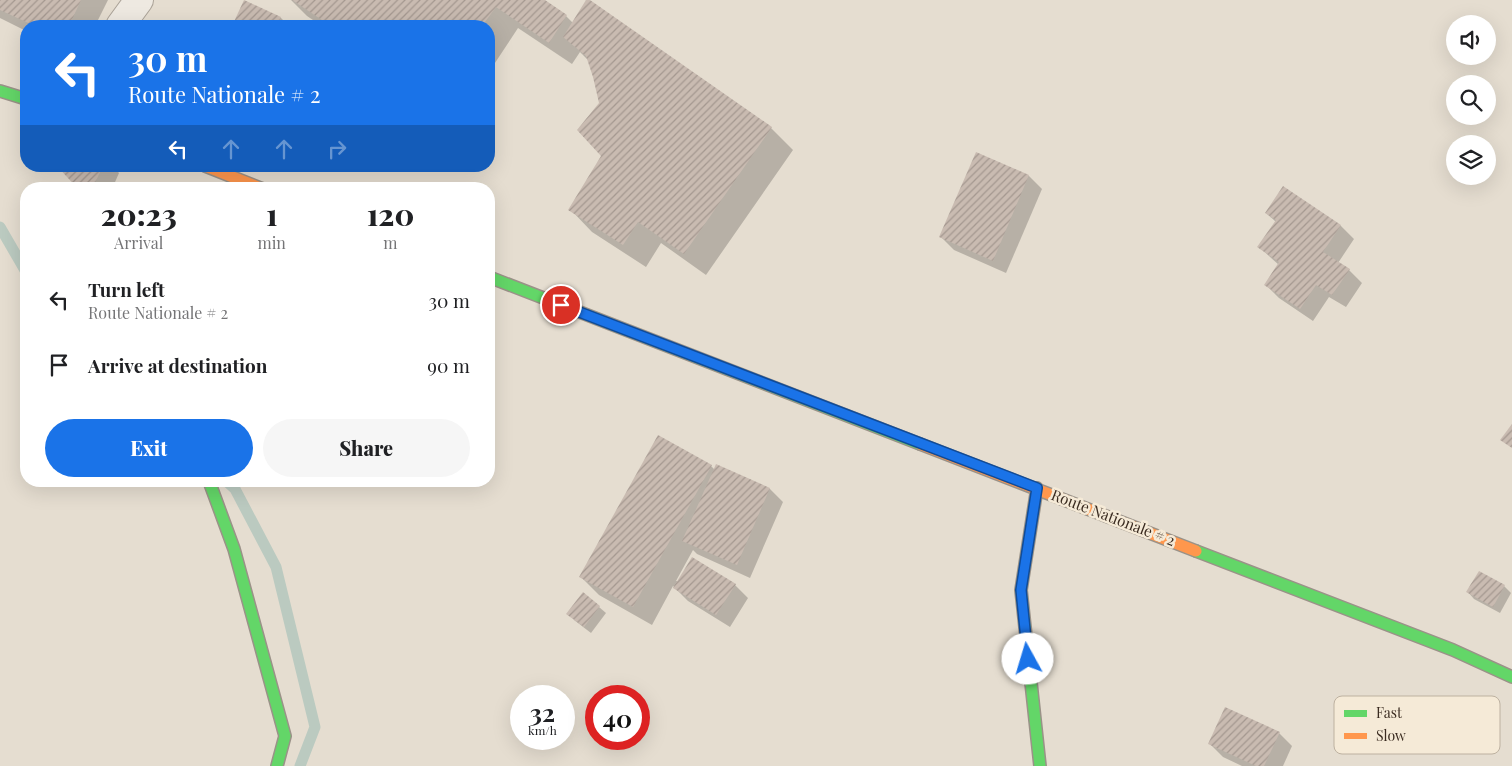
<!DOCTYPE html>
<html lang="en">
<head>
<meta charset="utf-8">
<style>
  body { margin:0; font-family:"Playfair Display",serif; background:#f6f6f6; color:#202124; height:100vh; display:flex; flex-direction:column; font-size:19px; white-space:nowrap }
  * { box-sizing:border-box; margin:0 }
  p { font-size:16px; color:#757577 }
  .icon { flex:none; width:28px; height:28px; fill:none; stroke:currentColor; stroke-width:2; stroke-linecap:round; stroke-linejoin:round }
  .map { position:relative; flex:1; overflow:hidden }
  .sheet { position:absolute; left:20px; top:182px; width:475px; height:305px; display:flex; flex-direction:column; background:#fff; border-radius:20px; box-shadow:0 5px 20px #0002 }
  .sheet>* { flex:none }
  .top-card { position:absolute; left:20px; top:20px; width:475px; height:152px; border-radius:20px; box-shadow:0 5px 20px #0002; background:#1a73e8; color:#fff; overflow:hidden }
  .fabs { position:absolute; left:1446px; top:15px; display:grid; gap:10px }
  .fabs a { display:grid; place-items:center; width:50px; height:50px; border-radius:50%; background:#fff; box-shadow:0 5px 20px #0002; font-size:25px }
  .speed { position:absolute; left:510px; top:685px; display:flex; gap:10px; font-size:25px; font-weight:700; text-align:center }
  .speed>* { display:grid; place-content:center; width:65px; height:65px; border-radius:50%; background:#fff; box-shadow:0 5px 20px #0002; line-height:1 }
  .speed small { font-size:12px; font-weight:400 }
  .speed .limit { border:8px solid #d22; background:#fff; color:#111 }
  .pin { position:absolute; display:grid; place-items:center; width:42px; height:42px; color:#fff; margin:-21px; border:2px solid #fff; border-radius:50%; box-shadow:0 1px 5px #0007 }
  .me { position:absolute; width:55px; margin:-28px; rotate:354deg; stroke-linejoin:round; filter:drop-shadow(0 0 4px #0008) }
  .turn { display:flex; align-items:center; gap:18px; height:105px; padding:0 25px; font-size:22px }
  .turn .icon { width:65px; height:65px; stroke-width:2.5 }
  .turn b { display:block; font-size:35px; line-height:42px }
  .lanes { display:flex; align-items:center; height:48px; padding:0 25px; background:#0003; justify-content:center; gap:25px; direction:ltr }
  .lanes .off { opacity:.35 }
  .eta { display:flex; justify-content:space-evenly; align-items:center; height:85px; text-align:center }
  .eta b { font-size:30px; font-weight:800; line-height:35px }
  .action { display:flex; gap:10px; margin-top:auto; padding:10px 25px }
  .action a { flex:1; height:58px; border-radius:30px; background:#1a73e8; color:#fff; font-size:20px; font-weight:800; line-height:58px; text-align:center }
  .action a+a { background:#f6f6f6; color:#202124 }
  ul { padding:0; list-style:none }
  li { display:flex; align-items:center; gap:15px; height:65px; padding:0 25px }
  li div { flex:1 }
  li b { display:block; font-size:19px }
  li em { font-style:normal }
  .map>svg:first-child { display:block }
  .shadow { fill:#0003 }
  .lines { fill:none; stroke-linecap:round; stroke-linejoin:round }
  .stream { stroke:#bbcac0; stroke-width:11 }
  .building { fill:url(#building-hatch) }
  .street-casing { stroke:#aba398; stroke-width:30 }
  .fast-casing { stroke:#9a9288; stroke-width:14 }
  .slow-casing { stroke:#9a9288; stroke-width:14 }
  .street { stroke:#eee9e1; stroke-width:28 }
  .fast { stroke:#63d668; stroke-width:11 }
  .slow { stroke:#ff974d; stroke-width:11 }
  .route-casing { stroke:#114b97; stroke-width:12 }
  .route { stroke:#1a73e8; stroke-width:9 }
  .labels { text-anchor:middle; stroke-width:5; stroke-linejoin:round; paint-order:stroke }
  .street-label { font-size:15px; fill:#3a2b20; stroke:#f5ead7 }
  .key { fill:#f5ead7; stroke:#bdb1a0; stroke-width:1 }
  .key-label { font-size:14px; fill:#3a2b20 }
</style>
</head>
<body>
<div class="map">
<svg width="1512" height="766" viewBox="0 0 1512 766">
  <defs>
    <pattern id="building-hatch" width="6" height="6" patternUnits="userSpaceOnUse" patternTransform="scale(1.25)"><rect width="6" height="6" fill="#c9bbb1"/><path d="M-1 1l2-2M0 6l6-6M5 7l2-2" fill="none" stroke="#a49890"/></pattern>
  </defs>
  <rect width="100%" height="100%" fill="#e5ddd0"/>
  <g class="shadow">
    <polygon points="0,0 108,0 95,26 26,26 26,31 0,18"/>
    <polygon points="291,0 543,0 566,16 573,23 588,0 771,128 793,150 706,275 661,243 646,267 592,232 570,209 603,156 601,103 589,61 580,52 572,64 518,28 489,72 489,26 322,26 307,16"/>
    <polygon points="244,2 281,18 289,26 234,26"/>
    <polygon points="977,153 1029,176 1042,189 1006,273 954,250 941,237"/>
    <polygon points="58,166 113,166 119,173 112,189 80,189"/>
    <polygon points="1283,188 1341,226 1354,239 1338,263 1349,270 1362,283 1346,307 1329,297 1313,321 1279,298 1266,285 1279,265 1259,247 1276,222 1266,213"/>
    <polygon points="711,466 715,470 717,466 770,489 783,502 750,578 697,554 693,550 676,581 735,585 748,598 730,627 688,601 673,586 652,625 599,595 581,577"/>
    <polygon points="1504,586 1511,593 1500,613 1474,599 1468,592"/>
    <polygon points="599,607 606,613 591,633 574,620"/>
    <polygon points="1279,733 1292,746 1283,766 1242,766 1223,757 1210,744"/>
  </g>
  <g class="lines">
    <g class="stream">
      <polyline points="0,227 26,272"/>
      <polyline points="226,481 235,489 276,567 315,727 300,766"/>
    </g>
  </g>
  <g class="building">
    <polygon points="0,0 81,0 69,26 35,26 0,10"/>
    <polygon points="244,0 281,17 277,26 232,26"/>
    <polygon points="292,0 545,0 567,15 549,43 496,7 482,26 331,26"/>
    <polygon points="586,0 590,0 772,127 684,254 638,222 623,245 568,210 601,156 577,130 599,103 593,77 586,56 563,37"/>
    <polygon points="976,152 1029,175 993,261 939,237"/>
    <polygon points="57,166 103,166 92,189 78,189"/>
    <polygon points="1283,186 1341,225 1323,252 1350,269 1332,295 1316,285 1300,309 1264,285 1279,262 1257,247 1276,220 1265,213"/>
    <polygon points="1512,424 1512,448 1500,440"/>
    <polygon points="658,435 712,465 633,607 579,577"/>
    <polygon points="716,464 770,488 737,565 682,541"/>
    <polygon points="692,557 736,584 716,615 673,588"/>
    <polygon points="1479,571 1505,585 1493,607 1466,592"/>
    <polygon points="583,592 600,606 584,627 566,614"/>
    <polygon points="1225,707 1280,732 1264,766 1256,766 1208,744"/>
  </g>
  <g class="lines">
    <defs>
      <polyline id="street" points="120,26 139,0"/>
      <g id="fast">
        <polyline points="0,91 26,99"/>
        <polyline points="489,277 920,444"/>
        <polyline points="209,481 234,549 285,736 277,766"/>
        <polyline points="1037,488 1021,590 1040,766"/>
        <polyline points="1196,551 1453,650 1512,677"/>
      </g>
      <g id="slow">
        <polyline points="205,166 263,189"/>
        <polyline points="920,444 1196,551"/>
      </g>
    </defs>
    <use href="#street" class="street-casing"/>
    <use href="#fast" class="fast-casing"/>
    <use href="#slow" class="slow-casing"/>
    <use href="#street" class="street"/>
    <use href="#fast" class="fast"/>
    <use href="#slow" class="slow"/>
  </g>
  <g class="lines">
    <defs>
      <polyline id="route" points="561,305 1037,488 1021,590 1028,659"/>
    </defs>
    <use href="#route" class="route-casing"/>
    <use href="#route" class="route"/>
  </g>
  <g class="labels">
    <g class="street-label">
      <text transform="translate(1113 518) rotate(21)" y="5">Route Nationale # 2</text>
    </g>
  </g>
  <rect x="1334" y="696" width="166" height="58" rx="8" class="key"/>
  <rect x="1344" y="710" width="23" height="7" fill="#63d668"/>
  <rect x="1344" y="733" width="23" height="6" fill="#ff974d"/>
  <g class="key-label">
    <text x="1376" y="718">Fast</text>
    <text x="1376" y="741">Slow</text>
  </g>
</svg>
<div class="fabs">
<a><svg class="icon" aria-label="sound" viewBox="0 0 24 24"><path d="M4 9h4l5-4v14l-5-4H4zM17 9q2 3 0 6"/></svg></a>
<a><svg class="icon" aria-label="search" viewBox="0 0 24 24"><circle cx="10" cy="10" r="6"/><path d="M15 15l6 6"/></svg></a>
<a><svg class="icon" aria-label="layers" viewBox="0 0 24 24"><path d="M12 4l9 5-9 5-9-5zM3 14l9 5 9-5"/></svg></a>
</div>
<div class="speed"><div>32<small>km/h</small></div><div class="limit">40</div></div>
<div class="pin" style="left:561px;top:305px;background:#d93025"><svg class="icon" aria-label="arrive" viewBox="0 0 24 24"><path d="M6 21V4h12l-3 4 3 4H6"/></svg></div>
<svg class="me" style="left:1028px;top:659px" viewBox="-20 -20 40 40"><circle r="19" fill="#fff"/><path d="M0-13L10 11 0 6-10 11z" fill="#1a73e8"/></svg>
<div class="top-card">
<div class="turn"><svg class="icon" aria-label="left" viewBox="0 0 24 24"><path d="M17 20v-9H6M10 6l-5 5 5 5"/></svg><div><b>30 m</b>Route Nationale # 2</div></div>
<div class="lanes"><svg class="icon" aria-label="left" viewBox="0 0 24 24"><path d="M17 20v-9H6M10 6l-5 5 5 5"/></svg><svg class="icon off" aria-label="ahead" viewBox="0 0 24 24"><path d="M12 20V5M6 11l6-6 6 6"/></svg><svg class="icon off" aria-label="ahead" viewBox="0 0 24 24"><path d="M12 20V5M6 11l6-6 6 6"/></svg><svg class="icon off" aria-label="right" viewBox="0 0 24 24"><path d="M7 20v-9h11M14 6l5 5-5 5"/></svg></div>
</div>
<section class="sheet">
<div class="eta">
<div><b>20:23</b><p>Arrival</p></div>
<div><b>1</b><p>min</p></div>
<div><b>120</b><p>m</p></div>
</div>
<ul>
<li><svg class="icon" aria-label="left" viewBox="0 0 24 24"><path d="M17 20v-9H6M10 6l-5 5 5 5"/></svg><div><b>Turn left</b><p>Route Nationale # 2</p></div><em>30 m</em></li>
<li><svg class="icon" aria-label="arrive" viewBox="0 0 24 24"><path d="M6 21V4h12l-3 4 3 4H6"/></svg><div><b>Arrive at destination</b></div><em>90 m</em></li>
</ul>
<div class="action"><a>Exit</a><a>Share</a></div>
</section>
</div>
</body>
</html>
